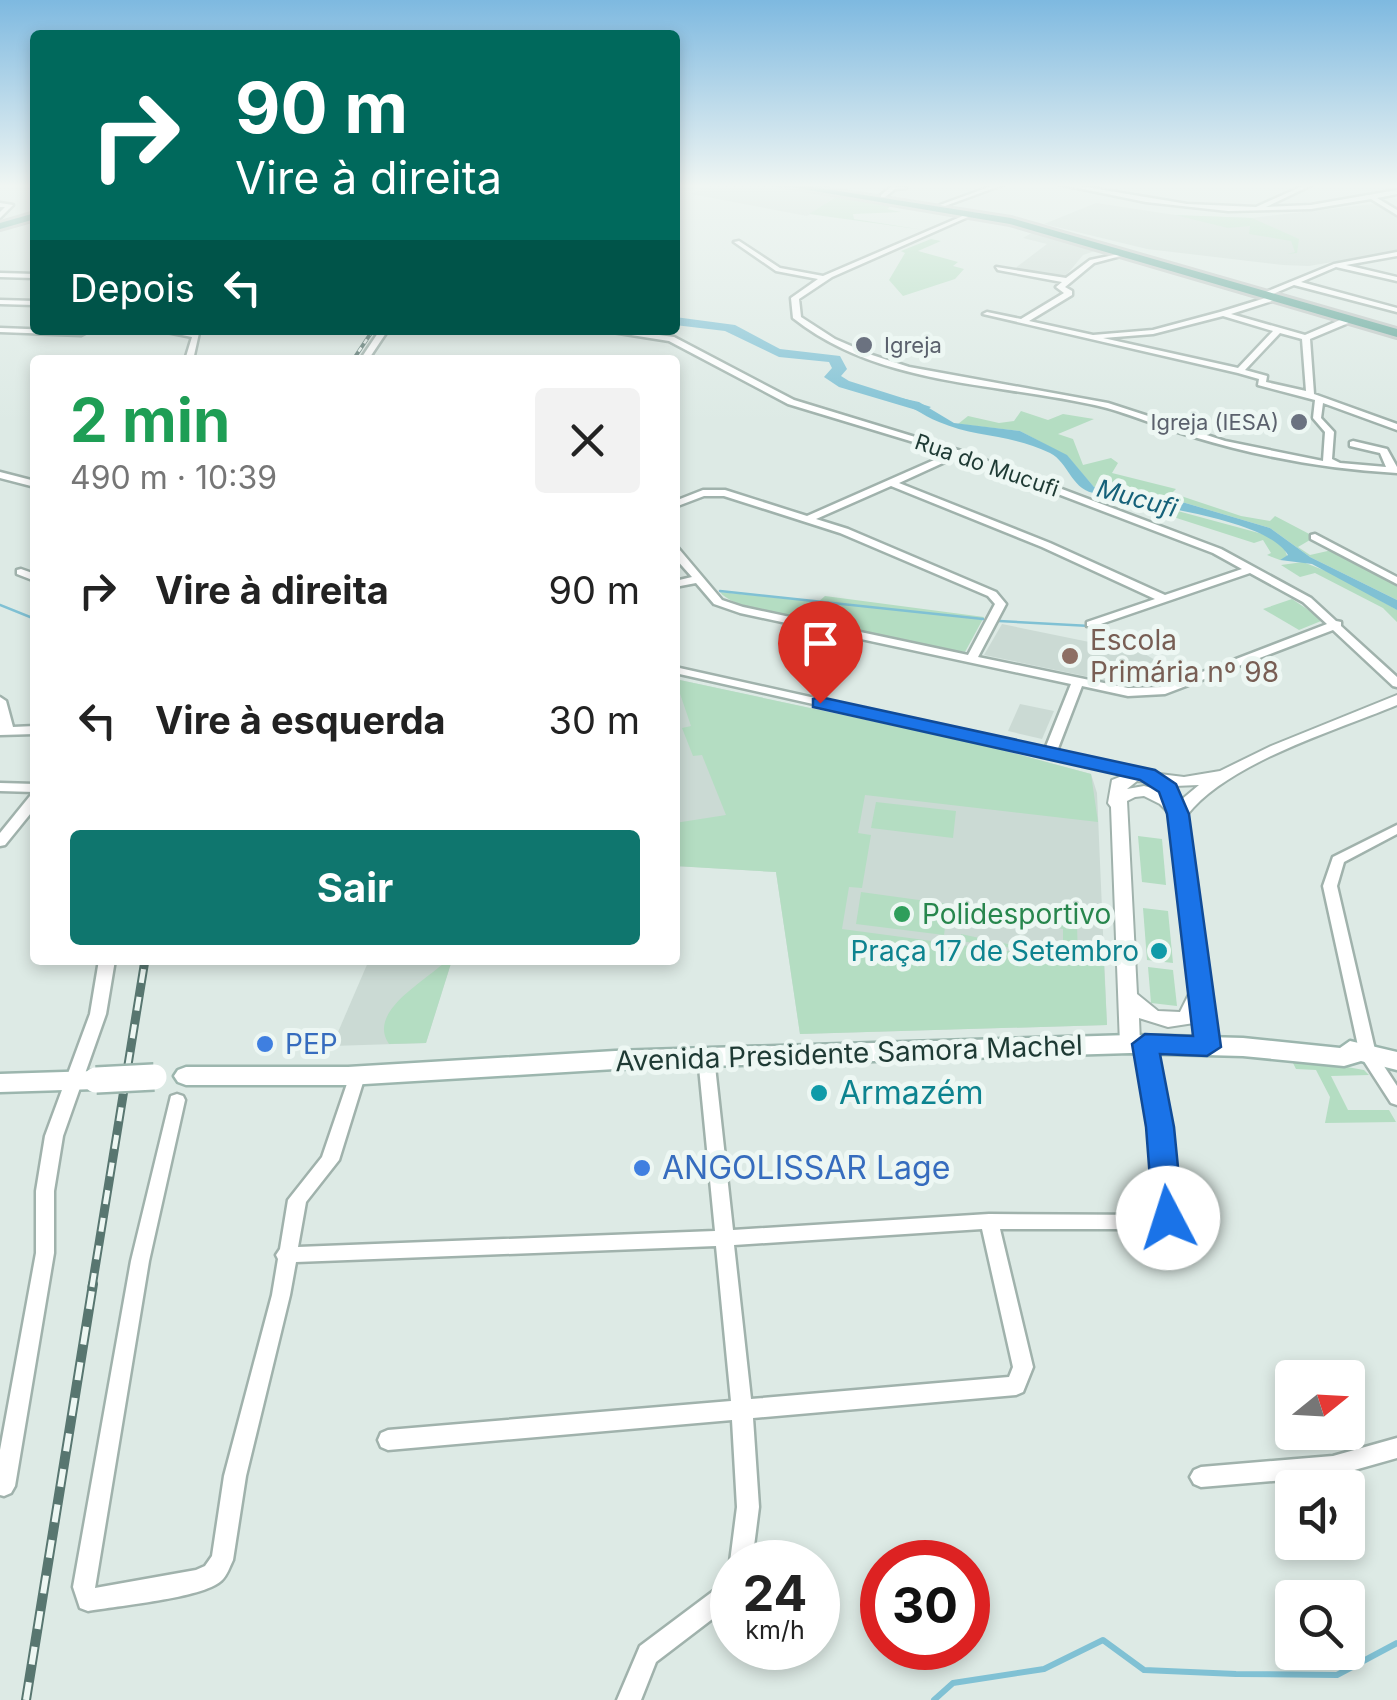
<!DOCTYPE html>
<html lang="pt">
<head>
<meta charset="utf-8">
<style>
  body { margin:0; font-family:Inter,sans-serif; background:#f2f2f2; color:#222; height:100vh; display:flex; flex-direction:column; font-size:38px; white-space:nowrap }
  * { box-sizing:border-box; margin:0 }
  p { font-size:32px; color:#767676 }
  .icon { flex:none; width:55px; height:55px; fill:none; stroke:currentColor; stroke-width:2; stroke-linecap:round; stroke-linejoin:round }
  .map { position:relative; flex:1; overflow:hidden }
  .drawer { position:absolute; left:30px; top:355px; width:650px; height:610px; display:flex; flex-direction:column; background:#fff; border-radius:10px; box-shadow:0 5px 15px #0003 }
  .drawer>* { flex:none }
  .top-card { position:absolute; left:30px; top:30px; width:650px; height:305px; border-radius:10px; box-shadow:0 5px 15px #0003; background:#00695c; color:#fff; overflow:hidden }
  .needle { width:65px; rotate:72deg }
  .tools { position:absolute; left:1275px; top:1360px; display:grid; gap:20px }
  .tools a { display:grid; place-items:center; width:90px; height:90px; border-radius:10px; background:#fff; box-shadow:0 5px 15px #0003; font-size:50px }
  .speed { position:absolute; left:710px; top:1540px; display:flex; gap:20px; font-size:50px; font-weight:700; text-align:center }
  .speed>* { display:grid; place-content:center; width:130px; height:130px; border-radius:50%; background:#fff; box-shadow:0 5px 15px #0003; line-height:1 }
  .speed small { font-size:25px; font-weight:400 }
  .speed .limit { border:15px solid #d22; background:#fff; color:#111 }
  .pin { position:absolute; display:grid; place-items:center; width:85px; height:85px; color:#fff; margin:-102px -42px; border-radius:50% 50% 50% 0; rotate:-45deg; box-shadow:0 0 10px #0007 }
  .pin .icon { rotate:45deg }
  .me { position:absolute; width:110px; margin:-55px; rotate:355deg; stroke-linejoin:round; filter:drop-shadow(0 0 8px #0008) }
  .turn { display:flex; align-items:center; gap:35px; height:210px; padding:0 40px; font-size:45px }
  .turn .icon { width:130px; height:130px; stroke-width:2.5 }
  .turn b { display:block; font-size:70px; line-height:85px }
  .then { display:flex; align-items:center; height:95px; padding:0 40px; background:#0003; gap:20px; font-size:38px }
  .round { display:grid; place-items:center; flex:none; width:105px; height:105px; border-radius:10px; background:#f2f2f2 }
  .headline { display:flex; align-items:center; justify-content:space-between; height:170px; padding:0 40px }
  h1 { font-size:60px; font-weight:700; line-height:75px; color:#1e9e55 }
  .button { display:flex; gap:20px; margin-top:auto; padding:20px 40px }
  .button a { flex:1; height:115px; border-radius:10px; background:#0f766e; color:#fff; font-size:40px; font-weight:700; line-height:115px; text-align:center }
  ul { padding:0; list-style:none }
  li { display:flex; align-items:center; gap:30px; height:130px; padding:0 40px }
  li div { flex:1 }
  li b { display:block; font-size:38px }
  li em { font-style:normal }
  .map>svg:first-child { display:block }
  .built { fill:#cbdad4 }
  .green { fill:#b4ddc2 }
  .water { fill:#80c1d4 }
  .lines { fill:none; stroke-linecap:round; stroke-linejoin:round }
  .stream-far1 { stroke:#80c1d4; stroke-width:2.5 }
  .stream { stroke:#80c1d4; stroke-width:6 }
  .river { fill:#80c1d4; fill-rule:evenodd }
  .minor-casing { stroke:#a0b2ac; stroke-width:5 }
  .tertiary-casing { stroke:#a0b2ac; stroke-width:4 }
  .secondary-casing { stroke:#9cb6ae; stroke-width:5 }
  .primary-casing { stroke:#bcc4c2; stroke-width:6 }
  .minor { fill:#fff; fill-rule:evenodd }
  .tertiary { fill:#fff; fill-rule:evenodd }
  .secondary { fill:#fff; fill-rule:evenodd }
  .primary { fill:#5ea396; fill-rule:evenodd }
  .rail-far2-casing { stroke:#587670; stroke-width:4 }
  .rail-far1-casing { stroke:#587670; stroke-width:9 }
  .rail-casing { stroke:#587670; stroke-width:10 }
  .rail-far2 { stroke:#edf7f3; stroke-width:2.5; stroke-dasharray:5; stroke-linecap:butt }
  .rail-far1 { stroke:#edf7f3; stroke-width:5; stroke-dasharray:14; stroke-linecap:butt }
  .rail { stroke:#edf7f3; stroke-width:6; stroke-dasharray:18; stroke-linecap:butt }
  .secondary-bridge-casing { stroke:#9cb6ae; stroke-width:30; stroke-linecap:butt }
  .secondary-bridge { stroke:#fff; stroke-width:25 }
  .route { fill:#1a73e8; stroke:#114b97; stroke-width:2.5 }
  .worship-dot { fill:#6b7280; stroke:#edf7f3; stroke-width:4 }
  .education-dot { fill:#8d6e63; stroke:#edf7f3; stroke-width:4 }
  .leisure-dot { fill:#2e9e5b; stroke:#edf7f3; stroke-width:4 }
  .culture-dot { fill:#0f9aa8; stroke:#edf7f3; stroke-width:4 }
  .shop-dot { fill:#3f7fe0; stroke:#edf7f3; stroke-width:4 }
  .labels { text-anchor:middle; stroke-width:10; stroke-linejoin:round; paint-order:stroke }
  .far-worship-label { font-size:22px; fill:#5b616d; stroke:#edf7f3; text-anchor:start }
  .far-street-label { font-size:22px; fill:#1e3a34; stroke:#edf7f3 }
  .far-water-label { font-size:25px; font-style:italic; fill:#156179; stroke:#edf7f3 }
  .education-label { font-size:28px; fill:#785e54; stroke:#edf7f3; text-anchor:start }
  .leisure-label { font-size:28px; fill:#27864d; stroke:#edf7f3; text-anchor:start }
  .culture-label { font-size:28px; fill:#0d838f; stroke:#edf7f3; text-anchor:end }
  .shop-label { font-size:28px; fill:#366cbe; stroke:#edf7f3; text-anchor:start }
  .street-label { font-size:28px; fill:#1e3a34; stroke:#edf7f3 }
  .near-culture-label { font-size:32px; fill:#0d838f; stroke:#edf7f3; text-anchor:start }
  .near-shop-label { font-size:32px; fill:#366cbe; stroke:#edf7f3; text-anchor:start }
</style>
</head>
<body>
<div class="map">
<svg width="1397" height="1700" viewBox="0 0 1397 1700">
  <rect width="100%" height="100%" fill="#ddeae5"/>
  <g class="built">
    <polygon points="711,184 760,184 839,194 807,216 691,194"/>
    <polygon points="1096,203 1175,215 1251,218 1382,203 1397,214 1397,251 1309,266 1283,265 1147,249 1044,224"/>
    <polygon points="1035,231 1052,237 1098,250 1083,255 1063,279 1014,269 1047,244 1023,238"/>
    <polygon points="1002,624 1143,653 1181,675 1150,686 1128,685 984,655"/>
    <polygon points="675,679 983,745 1091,774 1097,793 1107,1025 800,1034 776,872 675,866"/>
    <polygon points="1020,704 1054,711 1042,739 1008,731"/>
    <polygon points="369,960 452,960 426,1043 332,1046"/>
  </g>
  <g class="green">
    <polygon points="839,195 892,205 887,209 901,212 853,214 854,219 924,230 809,214"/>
    <polygon points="1175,215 1252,218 1299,239 1297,253 1287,254 1295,252 1291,241 1249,234 1250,226 1228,228"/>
    <polygon points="931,239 941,241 918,251 958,262 953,266 964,269 955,279 903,296 889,280 905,253 901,251"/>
    <polygon points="1021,411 1048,420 1063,414 1094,419 1058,434 1073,439 1083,465 1111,458 1118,463 1112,473 1176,489 1172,493 1241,516 1270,521 1275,516 1315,537 1298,547 1310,555 1332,550 1397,586 1397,600 1310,557 1270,528 1182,502 1094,487 1067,456 1020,431 958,424 968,416 999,423 1014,421"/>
    <polygon points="1126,497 1270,536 1284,548 1288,558 1280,560 1267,555 1271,553 1263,540 1254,543 1130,503"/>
    <polygon points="1303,562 1336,575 1397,610 1397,622 1383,608 1315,573 1300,577 1281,565"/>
    <path d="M720 592 818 602 825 596 984 617 965 652C923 644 739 619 720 592Z"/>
    <polygon points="1292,599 1319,617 1321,621 1299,630 1263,609"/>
    <polygon points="675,679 983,745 1091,774 1098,822 865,795 858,833 871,835 862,888 849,887 842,929 1104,964 1107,1025 800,1034 776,872 675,866 675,823 726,815 702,755 693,756 682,728 691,726"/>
    <polygon points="876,802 956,811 953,838 871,828"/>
    <polygon points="1138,836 1162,839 1166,885 1142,882"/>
    <polygon points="861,892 948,904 944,935 856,924"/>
    <polygon points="1143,908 1168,911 1173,963 1147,960"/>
    <polygon points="1046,921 1077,925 1078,957 960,941 961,934 1022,947 1023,942 1063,947 1063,929 1046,926"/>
    <path d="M447 960H452L426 1043 389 1044C366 1011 428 980 447 960Z"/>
    <polygon points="1148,967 1173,970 1177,1006 1151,1003"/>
    <polygon points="1290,1057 1364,1070 1369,1075 1331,1076 1348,1110 1389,1110 1396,1122 1325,1123 1330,1097 1316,1070 1296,1069"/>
  </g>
  <path class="water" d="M896 397 919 402 954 423 1020 431 1067 455 1094 487 1182 502 1270 528 1310 557 1397 600V610L1312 564 1280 560 1288 555C1266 517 1136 505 1093 493 1070 487 1069 463 1050 453 1012 434 976 438 939 422 921 415 911 404 891 400Z"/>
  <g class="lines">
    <g class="stream-far1">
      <polyline points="720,591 983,619"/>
      <polyline points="0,605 35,619"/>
      <polyline points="999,621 1090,626"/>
    </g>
    <polyline class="stream" points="934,1700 953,1683 1044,1669 1103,1640 1144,1670 1236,1674 1337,1675 1397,1643"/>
    <polygon class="river" points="675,317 735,325 780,349 840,356 847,369 841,376 849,381 931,407 923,412 839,387 824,377 832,368 829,362 779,357 725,331 675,325"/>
    <defs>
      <g id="minor">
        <polygon points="997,184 1005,184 945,206 940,205"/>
        <polygon points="1058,184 1068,184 1187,204 1256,207 1307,184 1314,184 1266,207 1311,205 1397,190 1397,194 1377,198 1397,210 1397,215 1371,199 1311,209 1228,211 1146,202"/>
        <polygon points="892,186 906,188 895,189 885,197 881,197 881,195"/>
        <polygon points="0,203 13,205 0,218 0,212 5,207 0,207"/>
        <path d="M972 212 977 213 832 277 799 299 801 317 835 339 872 355 909 367 1108 403 1225 441 1323 461 1325 432 1313 418 1315 400 1258 385 1259 379 1238 373 983 314 987 312 1021 319 1064 293 1056 287 1062 282 998 270 996 267 1066 278 1090 260 1128 252V254L1094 263 1065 287 1072 291V295L1029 321 1093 335 1153 330 1220 312 1275 295 1279 297 1278 299 1231 314 1305 335 1347 317H1353V321L1310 339 1314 394 1397 424V430L1323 403 1321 418 1334 432 1332 459 1340 463 1386 467 1380 453 1350 446V442L1353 441 1387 449 1397 467V473C1328 469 1260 457 1194 437 1164 429 1136 416 1107 408 1002 382 881 388 793 318L791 298 818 279 776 271 734 242 739 241 780 268 823 276ZM1223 316 1273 331 1238 368 1103 338 1153 334ZM1280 333 1302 339 1306 391 1266 382 1267 376 1245 370Z"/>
        <polygon points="1397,252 1397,256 1346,265 1397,277 1397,281 1336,267 1301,282 1397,308 1397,312 1294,285 1268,296 1261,294 1334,264"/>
        <polygon points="0,273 35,274 35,278 0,277"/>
        <polygon points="0,300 35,301 35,305 0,304"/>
        <polygon points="0,328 81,331 85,333 81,335 0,332"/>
        <polygon points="157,330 199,333 193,360 185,360 192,337"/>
        <polygon points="380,330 388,330 368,360 360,360"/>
        <path d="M600 330H621L674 337 794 400 961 451 1221 549 1311 598 1336 621 1341 622V626L1397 677V687L1393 686 1333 630 1165 694 1128 696 1082 686 1057 751 1152 772 1153 775 1147 779 675 673V667L1045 749 1071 684 740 613 714 604 696 583 675 587V581L692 577 675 558V548L679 549 722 600 743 607 968 655 995 604 988 596 840 533 724 496H704L675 507V501L703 490H725L807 516 950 453 788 404 669 341ZM958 456 1213 553 1242 569 1165 595 1050 543 899 483ZM891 486 1042 547 1155 599 1087 622V626H1095L1250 573 1303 602 1327 624 1163 687 1128 688 978 657 1006 604 996 592 848 529 816 519Z"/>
        <polygon points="0,472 35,481 35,487 0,478"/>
        <polygon points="1315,534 1397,577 1397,584 1311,539 1311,535"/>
        <polygon points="21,569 35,574 35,581 17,574 17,570"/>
        <polygon points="0,697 6,701 13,727 35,726 35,734 0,735"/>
        <polygon points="0,783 35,784 35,792 0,791"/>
        <polygon points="35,795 35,808 5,845 0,846 0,833 30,796"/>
        <polygon points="1397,825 1397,834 1344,862 1337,886 1376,1054 1397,1086 1397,1105 1391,1103 1360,1055 1323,886 1333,857"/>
        <polygon points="99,960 115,960 106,1014 63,1136 54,1191 54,1253 15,1486 11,1493 4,1496 0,1495 0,1450 36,1253 36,1191 45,1136 90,1014"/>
        <path d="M1145 1038 1151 1040 1153 1044 1168 1127 1177 1216C1173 1223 1170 1227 1163 1229H1000L1033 1367 1023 1392 1016 1395 753 1418 759 1507 752 1562H732V1568L730 1562 737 1507 732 1420 388 1450 381 1447 378 1440 381 1433 388 1430 731 1401 716 1246 296 1262 290 1295 246 1476 233 1560C230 1566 227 1576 221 1581 203 1598 116 1606 88 1611L80 1608 73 1587 131 1261 171 1096 177 1094 183 1096 185 1100 149 1261 95 1588 196 1570 205 1566 212 1556 224 1476 272 1295 278 1259 276 1255 280 1249 288 1200 322 1157 351 1072 357 1070 363 1072 365 1076 339 1160 306 1202 298 1247 715 1231 698 1057 700 1053 706 1051 712 1053 714 1057 733 1230 989 1214 1158 1215 1152 1127 1137 1044 1139 1040ZM982 1229 1013 1367 1009 1377 751 1399 734 1245Z"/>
        <polygon points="1397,1438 1397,1458 1333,1476 1201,1487 1194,1484 1190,1477 1194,1470 1201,1467 1333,1456"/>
        <polygon points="732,1574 732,1604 656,1662 641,1700 617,1700 640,1646 720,1586 724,1577"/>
      </g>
      <path id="tertiary" d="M1397 695V705C1335 731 1229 762 1187 815L1217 1047 1214 1052 1207 1054 1200 1052 1194 1023 1168 1027 1139 1018 1140 1044 1137 1049H1123L1120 1044 1111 807 1108 803 1112 780 1135 771 1184 777 1220 771 1271 746ZM1137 781 1148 782 1159 790 1144 786 1127 789ZM1199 785 1181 800 1174 786ZM1144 796 1160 804 1170 814 1190 992 1180 1012 1158 1011 1137 994 1127 801 1135 797Z"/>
      <g id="secondary">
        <polygon points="1130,1035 1243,1038 1340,1048 1350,1041 1397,1052 1397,1070 1361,1061 1344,1066 1243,1056 1130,1053 615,1069 348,1085 186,1085 178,1082 174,1076 178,1070 186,1067 348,1067 615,1051"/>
        <polygon points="96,1071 104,1074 108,1080 104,1086 96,1089 0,1092 0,1074"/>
      </g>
      <g id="primary">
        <polygon points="773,184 794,184 1011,218 1397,329 1397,337 1010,224"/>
        <polygon points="35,213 35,219 0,229 0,223"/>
      </g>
    </defs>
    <use href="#minor" class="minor-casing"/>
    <use href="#tertiary" class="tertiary-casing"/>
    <use href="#secondary" class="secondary-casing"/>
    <use href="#primary" class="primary-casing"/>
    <use href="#minor" class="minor"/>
    <use href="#tertiary" class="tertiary"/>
    <use href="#secondary" class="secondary"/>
    <use href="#primary" class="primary"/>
    <defs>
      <polyline id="rail-far2" points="353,360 373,330"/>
      <polyline id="rail-far1" points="92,1287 145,960"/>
      <polyline id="rail" points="26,1700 93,1284"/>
    </defs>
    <use href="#rail-far2" class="rail-far2-casing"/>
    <use href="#rail-far1" class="rail-far1-casing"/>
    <use href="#rail" class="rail-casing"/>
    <use href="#rail-far2" class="rail-far2"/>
    <use href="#rail-far1" class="rail-far1"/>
    <use href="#rail" class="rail"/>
    <defs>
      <polyline id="secondary-bridge" points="96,1080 154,1077"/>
    </defs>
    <use href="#secondary-bridge" class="secondary-bridge-casing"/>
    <use href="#secondary-bridge" class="secondary-bridge"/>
  </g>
  <linearGradient id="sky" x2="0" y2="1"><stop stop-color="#7eb9e0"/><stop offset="0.44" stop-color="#f0f6f3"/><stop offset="1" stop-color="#f0f6f3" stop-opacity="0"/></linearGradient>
  <rect width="1397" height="422" fill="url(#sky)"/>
  <polygon class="route" points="820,697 1155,770 1176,784 1189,814 1221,1047 1207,1056 1160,1054 1174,1127 1183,1218 1179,1227 1168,1231 1157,1227 1153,1218 1146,1127 1132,1044 1145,1034 1193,1036 1167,814 1159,792 1140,780 813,707 813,699"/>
  <g class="worship-dot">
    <circle cx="864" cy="345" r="10"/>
    <circle cx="1299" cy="422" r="10"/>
  </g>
  <circle class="education-dot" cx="1070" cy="656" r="10"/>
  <circle class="leisure-dot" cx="902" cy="914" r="10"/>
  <g class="culture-dot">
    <circle cx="1159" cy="951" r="10"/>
    <circle cx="819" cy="1093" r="10"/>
  </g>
  <g class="shop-dot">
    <circle cx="265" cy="1044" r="10"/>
    <circle cx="642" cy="1168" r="10"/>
  </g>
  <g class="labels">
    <g class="far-worship-label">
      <text x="884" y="353">Igreja</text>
      <text x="1279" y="430" text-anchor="end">Igreja (IESA)</text>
    </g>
    <g class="far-street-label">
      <text transform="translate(987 465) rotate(19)" y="8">Rua do Mucufi</text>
    </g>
    <g class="far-water-label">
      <text transform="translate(1137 498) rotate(15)" y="9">Mucufi</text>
    </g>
    <g class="education-label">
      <text x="1090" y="650">Escola<tspan x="1090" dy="32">Primária nº 98</tspan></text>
    </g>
    <g class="leisure-label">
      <text x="922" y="924">Polidesportivo</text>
    </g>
    <g class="culture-label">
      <text x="1139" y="961">Praça 17 de Setembro</text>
    </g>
    <g class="shop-label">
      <text x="285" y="1054">PEP</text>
    </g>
    <g class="street-label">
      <text transform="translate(849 1053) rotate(-2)" y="10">Avenida Presidente Samora Machel</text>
    </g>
    <g class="near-culture-label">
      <text x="839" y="1104">Armazém</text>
    </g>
    <g class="near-shop-label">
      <text x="662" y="1179">ANGOLISSAR Lage</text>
    </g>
  </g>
</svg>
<div class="tools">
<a><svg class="needle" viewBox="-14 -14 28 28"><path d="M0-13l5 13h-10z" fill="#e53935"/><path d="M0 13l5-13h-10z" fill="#767676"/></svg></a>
<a><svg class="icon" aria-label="sound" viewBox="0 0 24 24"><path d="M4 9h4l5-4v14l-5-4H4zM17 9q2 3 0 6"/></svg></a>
<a><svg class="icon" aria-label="search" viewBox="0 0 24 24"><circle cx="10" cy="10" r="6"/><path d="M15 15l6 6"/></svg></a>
</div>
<div class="speed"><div>24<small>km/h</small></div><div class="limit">30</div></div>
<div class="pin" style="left:820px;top:703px;background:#d93025"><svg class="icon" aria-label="arrive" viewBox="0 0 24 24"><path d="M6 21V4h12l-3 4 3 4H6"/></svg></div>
<svg class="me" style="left:1168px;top:1218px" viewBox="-20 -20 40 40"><circle r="19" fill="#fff"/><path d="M0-13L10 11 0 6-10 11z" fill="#1a73e8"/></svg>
<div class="top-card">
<div class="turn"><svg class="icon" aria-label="right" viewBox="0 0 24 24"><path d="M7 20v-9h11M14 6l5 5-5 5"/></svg><div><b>90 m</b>Vire à direita</div></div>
<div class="then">Depois<svg class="icon" aria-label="left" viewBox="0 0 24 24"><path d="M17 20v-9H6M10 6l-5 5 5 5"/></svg></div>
</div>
<section class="drawer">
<div class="headline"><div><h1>2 min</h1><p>490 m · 10:39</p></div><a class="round"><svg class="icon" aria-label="close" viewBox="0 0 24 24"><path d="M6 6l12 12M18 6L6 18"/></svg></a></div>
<ul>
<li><svg class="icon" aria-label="right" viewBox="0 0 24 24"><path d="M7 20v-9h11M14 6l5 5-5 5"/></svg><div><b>Vire à direita</b></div><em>90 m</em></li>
<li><svg class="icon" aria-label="left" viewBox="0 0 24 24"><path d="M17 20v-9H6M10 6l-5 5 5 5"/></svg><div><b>Vire à esquerda</b></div><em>30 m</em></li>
</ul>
<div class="button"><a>Sair</a></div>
</section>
</div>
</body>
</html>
